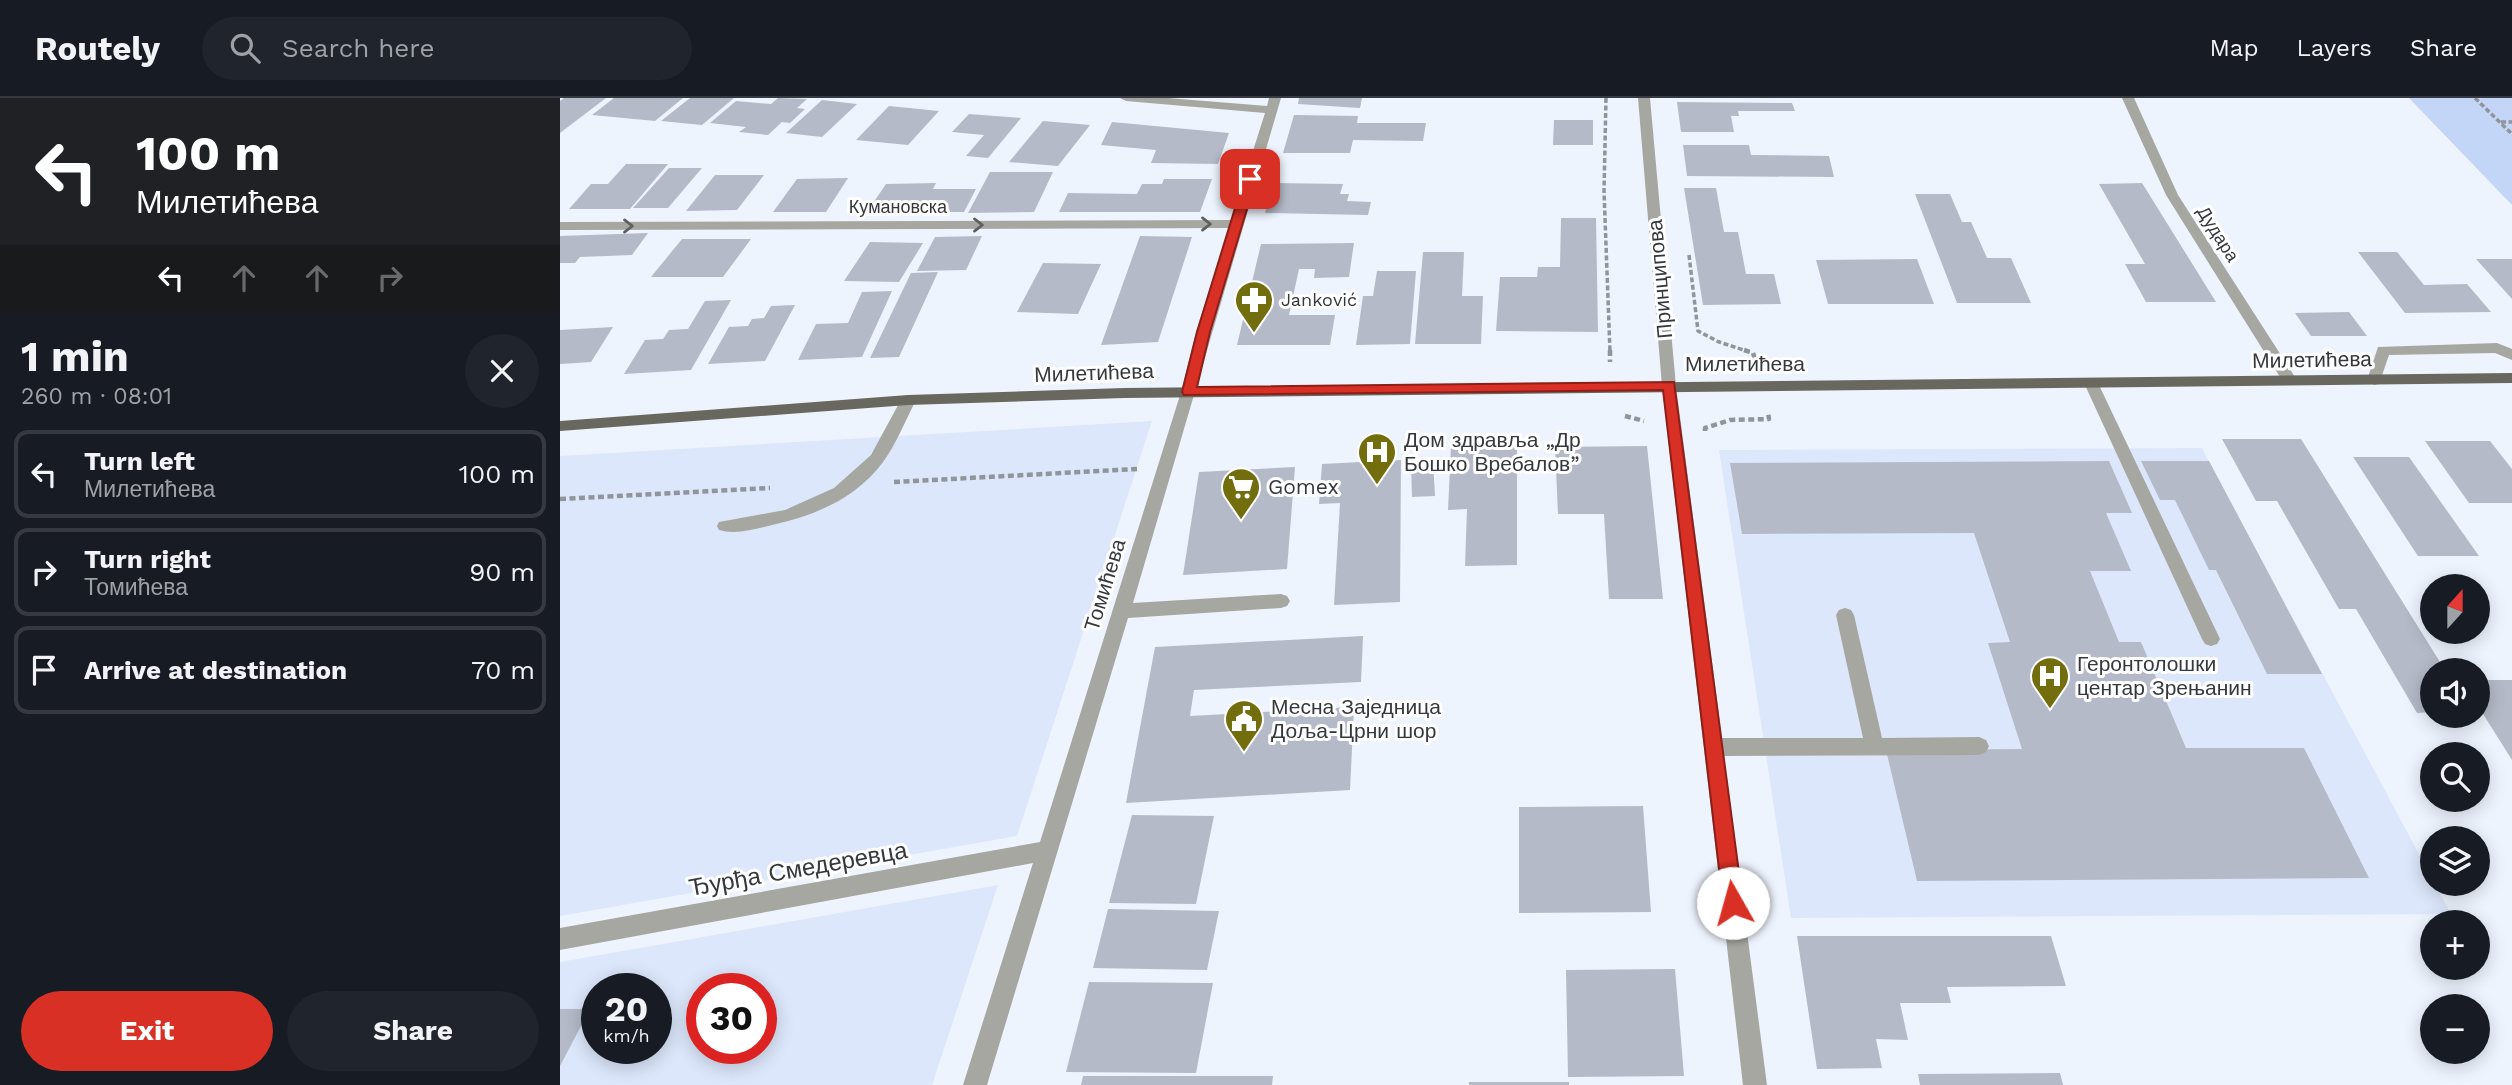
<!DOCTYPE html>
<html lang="en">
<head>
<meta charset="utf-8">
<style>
  body { margin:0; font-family:"Work Sans",sans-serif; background:#20242c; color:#f1f3f6; height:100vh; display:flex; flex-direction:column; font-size:26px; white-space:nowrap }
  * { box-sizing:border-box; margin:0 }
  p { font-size:23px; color:#9ea1a6 }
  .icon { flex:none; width:38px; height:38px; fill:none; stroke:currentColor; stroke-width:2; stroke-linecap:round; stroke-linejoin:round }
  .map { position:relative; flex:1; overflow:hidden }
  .details { display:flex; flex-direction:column; background:#171b24; width:560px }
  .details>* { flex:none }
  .top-card { background:#202124; color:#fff; overflow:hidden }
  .needle { width:46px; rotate:21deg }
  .tools { position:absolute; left:1860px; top:476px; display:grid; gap:14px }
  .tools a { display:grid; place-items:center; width:70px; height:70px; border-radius:50%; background:#171b24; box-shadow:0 4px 18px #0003; font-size:35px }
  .speed { position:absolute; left:21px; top:875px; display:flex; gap:14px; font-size:35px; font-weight:700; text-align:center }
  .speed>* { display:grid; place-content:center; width:91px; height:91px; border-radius:50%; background:#171b24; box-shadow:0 4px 18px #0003; line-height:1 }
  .speed small { font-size:18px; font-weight:400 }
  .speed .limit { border:10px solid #d22; background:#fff; color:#111 }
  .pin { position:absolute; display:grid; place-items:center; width:60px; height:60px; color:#fff; margin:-30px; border-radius:14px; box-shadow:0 4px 10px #0006 }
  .me { position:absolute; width:77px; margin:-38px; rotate:353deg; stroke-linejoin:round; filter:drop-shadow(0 0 5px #0008) }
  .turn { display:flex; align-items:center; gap:24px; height:147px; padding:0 21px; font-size:32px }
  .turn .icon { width:91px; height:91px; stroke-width:2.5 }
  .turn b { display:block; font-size:49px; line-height:60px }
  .lanes { display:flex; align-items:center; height:66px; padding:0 21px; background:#0003; justify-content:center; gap:35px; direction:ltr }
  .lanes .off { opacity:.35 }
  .round { display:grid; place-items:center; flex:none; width:74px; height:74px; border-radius:37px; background:#20242c }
  .head { display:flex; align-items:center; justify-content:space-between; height:119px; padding:0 21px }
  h1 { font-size:42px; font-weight:700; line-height:52px }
  .action { display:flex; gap:14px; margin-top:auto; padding:14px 21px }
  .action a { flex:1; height:80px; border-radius:42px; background:#d93025; color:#fff; font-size:28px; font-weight:700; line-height:80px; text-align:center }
  .action a+a { background:#20242c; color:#f1f3f6 }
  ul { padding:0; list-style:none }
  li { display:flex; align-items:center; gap:21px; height:88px; margin:0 14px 10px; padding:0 7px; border:4px solid #363941; border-radius:14px }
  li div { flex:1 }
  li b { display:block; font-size:26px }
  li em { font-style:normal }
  header { display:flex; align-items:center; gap:42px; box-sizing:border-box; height:98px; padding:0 35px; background:#171b24; border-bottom:2px solid #363941 }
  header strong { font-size:33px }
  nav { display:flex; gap:38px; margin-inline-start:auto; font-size:24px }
  .search { width:490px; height:63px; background:#20242c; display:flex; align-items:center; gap:18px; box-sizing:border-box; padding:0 24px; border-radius:38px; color:#9ea1a6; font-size:26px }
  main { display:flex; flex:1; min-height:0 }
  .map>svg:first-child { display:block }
  .built { fill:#dce7fb; fill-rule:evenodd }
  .green { fill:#c3d6f8 }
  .building { fill:#b4bac7 }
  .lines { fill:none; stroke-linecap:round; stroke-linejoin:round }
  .path-far1 { stroke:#90959c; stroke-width:3.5; stroke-dasharray:5 2.5; stroke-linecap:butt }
  .path { stroke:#90959c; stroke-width:4.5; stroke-dasharray:6 3.5; stroke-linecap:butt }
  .minor { fill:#a7a7a1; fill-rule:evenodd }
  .major { fill:#69685e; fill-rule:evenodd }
  .oneway { stroke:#5d5f60 }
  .route { fill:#d93025; stroke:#8d1f18; stroke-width:2 }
  .labels { text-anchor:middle; stroke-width:6; stroke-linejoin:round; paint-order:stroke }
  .far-street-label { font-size:18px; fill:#35383d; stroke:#fff }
  .far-poi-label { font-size:18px; fill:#35383d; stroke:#fff; text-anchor:start }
  .street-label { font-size:21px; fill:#35383d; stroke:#fff }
  .poi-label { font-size:21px; fill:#35383d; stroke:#fff; text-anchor:start }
  .near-street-label { font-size:24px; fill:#35383d; stroke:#fff }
</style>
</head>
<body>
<header>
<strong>Routely</strong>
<div class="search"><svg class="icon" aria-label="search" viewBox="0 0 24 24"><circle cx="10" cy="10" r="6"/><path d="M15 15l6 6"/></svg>Search here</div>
<nav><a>Map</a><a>Layers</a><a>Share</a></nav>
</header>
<main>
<section class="details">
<div class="top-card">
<div class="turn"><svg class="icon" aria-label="left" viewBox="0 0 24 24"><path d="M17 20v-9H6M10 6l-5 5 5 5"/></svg><div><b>100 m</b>Милетићева</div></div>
<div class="lanes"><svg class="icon" aria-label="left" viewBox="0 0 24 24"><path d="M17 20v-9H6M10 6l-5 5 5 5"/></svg><svg class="icon off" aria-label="ahead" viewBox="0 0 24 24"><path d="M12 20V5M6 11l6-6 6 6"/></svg><svg class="icon off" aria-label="ahead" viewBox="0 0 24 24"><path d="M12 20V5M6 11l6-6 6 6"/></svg><svg class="icon off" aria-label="right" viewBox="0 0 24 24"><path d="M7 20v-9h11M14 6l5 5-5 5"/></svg></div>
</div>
<div class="head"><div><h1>1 min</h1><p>260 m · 08:01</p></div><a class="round"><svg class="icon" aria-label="close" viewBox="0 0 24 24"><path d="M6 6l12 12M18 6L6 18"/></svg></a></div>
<ul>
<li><svg class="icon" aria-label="left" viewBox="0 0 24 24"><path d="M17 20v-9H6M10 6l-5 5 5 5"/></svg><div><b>Turn left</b><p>Милетићева</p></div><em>100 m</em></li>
<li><svg class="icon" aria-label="right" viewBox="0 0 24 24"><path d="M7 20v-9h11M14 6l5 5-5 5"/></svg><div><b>Turn right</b><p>Томићева</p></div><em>90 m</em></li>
<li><svg class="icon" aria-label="arrive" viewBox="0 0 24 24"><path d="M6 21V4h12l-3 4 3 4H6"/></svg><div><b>Arrive at destination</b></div><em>70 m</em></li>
</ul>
<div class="action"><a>Exit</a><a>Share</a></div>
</section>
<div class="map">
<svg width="1952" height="987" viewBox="0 0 1952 987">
  <rect width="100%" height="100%" fill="#eef4fe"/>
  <g class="built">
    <polygon points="592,323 457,738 0,818 0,358"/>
    <polygon points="1642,350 1891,816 1231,820 1159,352"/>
    <path d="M438 787 372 987H0V864ZM37 891H96V950H37ZM142 891H201V950H142Z"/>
  </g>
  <polygon class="green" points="1849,0 1952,0 1952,107"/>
  <g class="building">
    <polygon points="4,0 46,0 0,35 0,3"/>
    <polygon points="54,0 123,0 95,23 32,17"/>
    <polygon points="130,0 174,0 142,27 101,23"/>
    <polygon points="218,0 247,1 237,10 245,11 230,25 222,24 208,37 179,34 186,29 150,25 176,3 211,6"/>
    <polygon points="739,0 802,0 800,10 738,6"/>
    <polygon points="262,2 297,6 262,39 226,35"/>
    <polygon points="1117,4 1232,5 1235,13 1178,13 1179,18 1171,18 1174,34 1121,34"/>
    <polygon points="329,8 379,13 348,47 296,42"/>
    <polygon points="409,16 461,20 428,60 406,58 424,37 392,34"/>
    <polygon points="734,17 798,18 797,25 866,25 863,43 793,42 790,55 723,55"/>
    <polygon points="994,22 1033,22 1033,47 993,47"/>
    <polygon points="483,23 530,27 498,68 449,64"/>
    <polygon points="552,24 669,35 658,66 591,65 596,52 541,47"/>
    <polygon points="1123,47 1189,47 1191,57 1269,58 1274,79 1127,78"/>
    <polygon points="66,66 108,66 70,111 9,111 31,86 48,86"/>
    <polygon points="109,70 142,70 108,110 73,110"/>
    <polygon points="430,74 493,74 474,114 408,115"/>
    <polygon points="155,77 204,77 177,112 126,113"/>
    <polygon points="288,80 266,114 213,114 237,81"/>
    <polygon points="604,81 652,81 640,114 499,114 508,95 577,96 582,86 602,86"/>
    <polygon points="376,85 373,91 416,91 404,114 307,114 326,86"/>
    <polygon points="714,85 783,86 780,96 789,96 787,103 811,104 808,117 705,115"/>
    <polygon points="1582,85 1656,204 1586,204 1565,166 1585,166 1539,86"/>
    <polygon points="1124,90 1156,90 1164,134 1178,134 1186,176 1214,176 1221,206 1143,207"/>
    <polygon points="1355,96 1390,96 1402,124 1411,124 1427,160 1451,160 1471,205 1397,205"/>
    <polygon points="1001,120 1036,120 1038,234 936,233 940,179 977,179 978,169 1000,169"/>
    <polygon points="88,135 72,157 20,159 15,165 0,165 0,138"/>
    <polygon points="422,138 406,172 357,173 375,139"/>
    <polygon points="580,138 632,139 598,244 541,247"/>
    <polygon points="122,141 191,141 163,179 91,179"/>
    <polygon points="310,144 363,145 339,184 284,183"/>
    <polygon points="794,145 789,179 754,180 755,171 739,171 729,217 775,217 770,247 677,247 701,146"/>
    <polygon points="863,154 904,154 902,198 923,198 921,246 855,246"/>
    <polygon points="1798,154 1837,154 1864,187 1907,186 1931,214 1845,215"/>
    <polygon points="1357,161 1374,206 1268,206 1256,162"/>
    <polygon points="1916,161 1952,161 1952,201"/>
    <polygon points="483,165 541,166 518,216 457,214"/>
    <polygon points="817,173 856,173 850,246 796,247 803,198 813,198"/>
    <polygon points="378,174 339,259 310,260 351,175"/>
    <polygon points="332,193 302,259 238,262 256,226 288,225 302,194"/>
    <polygon points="171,202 131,272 64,276 85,242 103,241 109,232 128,231 145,203"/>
    <polygon points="235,207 205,263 148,266 169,229 188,228 192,221 204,220 211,208"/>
    <polygon points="1789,214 1807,238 1751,238 1735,215"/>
    <polygon points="53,229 31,264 0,266 0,232"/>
    <polygon points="1662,341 1741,341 1885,572 1872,572 1872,614 1857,615 1796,511 1779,511 1717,403 1696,403"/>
    <polygon points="1865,343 1930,343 1952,371 1952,405 1909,405"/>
    <polygon points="1087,348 1103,501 1049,501 1044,416 998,416 995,349"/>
    <polygon points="891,349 957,349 957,467 905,468 907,411 888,412"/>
    <polygon points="1793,359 1849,359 1919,458 1858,458"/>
    <polygon points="841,362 840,504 774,507 780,405 759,406 762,366"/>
    <polygon points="873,363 875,398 852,399 851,365"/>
    <polygon points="1549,363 1572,415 1546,415 1571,473 1530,473 1559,544 1581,544 1626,650 1744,650 1809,780 1357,783 1326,652 1462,651 1428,545 1450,544 1414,435 1182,436 1170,365"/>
    <polygon points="1581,363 1649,363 1762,576 1707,576 1656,472 1649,472 1615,402 1600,402"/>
    <polygon points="735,369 727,471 623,477 639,374"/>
    <polygon points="803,538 801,584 634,592 630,618 794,609 790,692 566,705 595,549"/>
    <polygon points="1918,582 1952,582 1952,662 1918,608"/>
    <polygon points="1083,708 1091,814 959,815 959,709"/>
    <polygon points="572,717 654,718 636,806 549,805"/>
    <polygon points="548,811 659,813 647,872 533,870"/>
    <polygon points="1237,838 1491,838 1506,888 1387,889 1391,905 1340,905 1348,942 1316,941 1322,970 1257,971"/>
    <polygon points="1115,871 1124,978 1008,979 1006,872"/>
    <polygon points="529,884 653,885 636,975 506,974"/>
    <polygon points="0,911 30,911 0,968"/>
    <polygon points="1500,975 1503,987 1360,987 1358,976"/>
    <polygon points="523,978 713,978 712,987 521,987"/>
    <rect x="909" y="984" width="100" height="3"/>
  </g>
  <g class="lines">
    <g class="path-far1">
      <polyline points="1046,0 1044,93 1050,254"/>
      <polyline points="1915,0 1952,36"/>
      <polyline points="1941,24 1952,24"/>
      <polyline points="1129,157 1138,233 1159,244 1190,254"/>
    </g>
    <g class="path">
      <polyline points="1050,252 1050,264"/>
      <polyline points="1184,252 1193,255 1195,261"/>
      <polyline points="1065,318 1084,323"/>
      <polyline points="1145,333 1145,330 1170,322 1209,321 1208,314"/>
      <polyline points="334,384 577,371"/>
      <polyline points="0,401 210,390"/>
    </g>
    <g class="minor">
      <polygon points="560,0 608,0 707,8 709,0 721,0 573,505 721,496 727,498 730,503 727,508 721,510 568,520 427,987 403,987 473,765 0,852 0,830 480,744 621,294 636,234 669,130 0,132 0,124 671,122 705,15 566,3"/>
      <polygon points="1078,0 1090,0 1116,288 1162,640 1303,640 1276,517 1279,512 1285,510 1291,512 1294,517 1322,640 1419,639 1426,642 1429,648 1426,654 1419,657 1164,658 1207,987 1183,987 1102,288"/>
      <polygon points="1562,0 1574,0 1618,97 1735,279 1737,283 1735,287 1725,287 1606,97"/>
      <polygon points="1937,245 1952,251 1952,262 1935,255 1829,257 1819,286 1814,287 1807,282 1818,249"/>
      <polygon points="1531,280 1538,285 1660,541 1657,546 1651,548 1645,546 1642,541 1524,285"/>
      <path d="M348 297 356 302C345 323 337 345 323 364 297 400 254 418 212 427 197 431 175 437 159 432L157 428 159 424 225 412 274 390 311 357 343 298Z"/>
    </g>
    <polygon class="major" points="1952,275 1952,285 564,300 348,307 0,333 0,323 348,297 564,290"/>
  </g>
  <defs><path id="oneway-chevron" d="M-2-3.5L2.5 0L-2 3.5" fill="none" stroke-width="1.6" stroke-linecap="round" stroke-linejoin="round" transform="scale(1.75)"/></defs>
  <g class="oneway">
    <use href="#oneway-chevron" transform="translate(646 126)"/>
    <use href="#oneway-chevron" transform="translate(418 127)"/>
    <use href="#oneway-chevron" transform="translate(68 128)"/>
  </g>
  <polygon class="route" points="690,77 696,81 650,234 637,289 1114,284 1183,805 1180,812 1173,814 1166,812 1163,805 1103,292 624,297 622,294 637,234 684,81"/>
  <defs>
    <symbol id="pharmacy-pin" viewBox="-11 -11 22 30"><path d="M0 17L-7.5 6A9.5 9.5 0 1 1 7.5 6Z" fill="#736e0d" stroke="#fff"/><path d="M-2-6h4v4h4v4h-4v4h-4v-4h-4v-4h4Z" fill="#fff"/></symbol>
    <symbol id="hospital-pin" viewBox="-11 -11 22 30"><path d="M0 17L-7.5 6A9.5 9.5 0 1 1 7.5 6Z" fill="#736e0d" stroke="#fff"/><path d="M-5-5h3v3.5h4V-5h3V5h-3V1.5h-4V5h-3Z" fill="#fff"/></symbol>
    <symbol id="supermarket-pin" viewBox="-11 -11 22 30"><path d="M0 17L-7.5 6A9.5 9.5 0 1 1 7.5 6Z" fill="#736e0d" stroke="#fff"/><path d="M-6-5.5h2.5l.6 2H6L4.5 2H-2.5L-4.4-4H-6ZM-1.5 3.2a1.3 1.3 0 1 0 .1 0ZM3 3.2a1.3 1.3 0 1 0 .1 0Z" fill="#fff"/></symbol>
    <symbol id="civic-pin" viewBox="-11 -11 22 30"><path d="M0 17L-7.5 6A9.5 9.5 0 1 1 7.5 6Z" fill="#736e0d" stroke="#fff"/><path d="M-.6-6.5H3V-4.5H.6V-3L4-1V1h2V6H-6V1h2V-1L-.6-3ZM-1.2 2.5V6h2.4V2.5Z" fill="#fff"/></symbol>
  </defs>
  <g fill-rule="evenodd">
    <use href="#pharmacy-pin" x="672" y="180" width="44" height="60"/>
    <use href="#hospital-pin" x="795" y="332" width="44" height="60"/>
    <use href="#supermarket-pin" x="659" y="367" width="44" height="60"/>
    <use href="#hospital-pin" x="1468" y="556" width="44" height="60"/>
    <use href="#civic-pin" x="662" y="599" width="44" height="60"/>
  </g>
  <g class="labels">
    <g class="far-street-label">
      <text x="338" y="115">Кумановска</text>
      <text transform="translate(1658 136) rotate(58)" y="6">Дудара</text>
    </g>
    <g class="far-poi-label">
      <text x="721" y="208">Janković</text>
    </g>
    <g class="street-label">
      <text transform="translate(1100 181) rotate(-95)" y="7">Принципова</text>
      <text transform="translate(1752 262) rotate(-1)" y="7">Милетићева</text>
      <text x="1185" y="273">Милетићева</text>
      <text transform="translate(534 275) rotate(-2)" y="7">Милетићева</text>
      <text transform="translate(545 487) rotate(-73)" y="7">Томићева</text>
    </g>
    <g class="poi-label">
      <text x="844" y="349">Дом здравља „Др<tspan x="844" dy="24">Бошко Вребалов”</tspan></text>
      <text x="708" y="396">Gomex</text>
      <text x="1517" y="573">Геронтолошки<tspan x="1517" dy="24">центар Зрењанин</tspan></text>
      <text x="711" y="616">Месна Заједница<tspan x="711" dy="24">Доља-Црни шор</tspan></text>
    </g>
    <g class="near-street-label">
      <text transform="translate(238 771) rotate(-10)" y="8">Ђурђа Смедеревца</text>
    </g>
  </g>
</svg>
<div class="tools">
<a><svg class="needle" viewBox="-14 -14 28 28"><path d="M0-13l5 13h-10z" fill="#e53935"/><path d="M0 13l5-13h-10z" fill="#9ea1a6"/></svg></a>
<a><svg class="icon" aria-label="sound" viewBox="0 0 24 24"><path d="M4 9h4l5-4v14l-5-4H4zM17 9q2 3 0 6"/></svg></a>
<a><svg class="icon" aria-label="search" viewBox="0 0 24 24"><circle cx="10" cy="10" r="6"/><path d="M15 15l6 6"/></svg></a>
<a><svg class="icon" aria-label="layers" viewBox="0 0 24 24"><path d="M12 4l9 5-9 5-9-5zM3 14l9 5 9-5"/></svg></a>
<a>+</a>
<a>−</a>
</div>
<div class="speed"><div>20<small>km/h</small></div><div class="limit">30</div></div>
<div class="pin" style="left:690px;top:81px;background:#d93025"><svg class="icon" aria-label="arrive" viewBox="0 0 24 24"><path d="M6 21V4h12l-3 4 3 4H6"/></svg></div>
<svg class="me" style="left:1173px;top:805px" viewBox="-20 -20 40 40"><circle r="19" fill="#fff"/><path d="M0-13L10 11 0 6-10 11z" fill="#d93025"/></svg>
</div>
</main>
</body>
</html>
